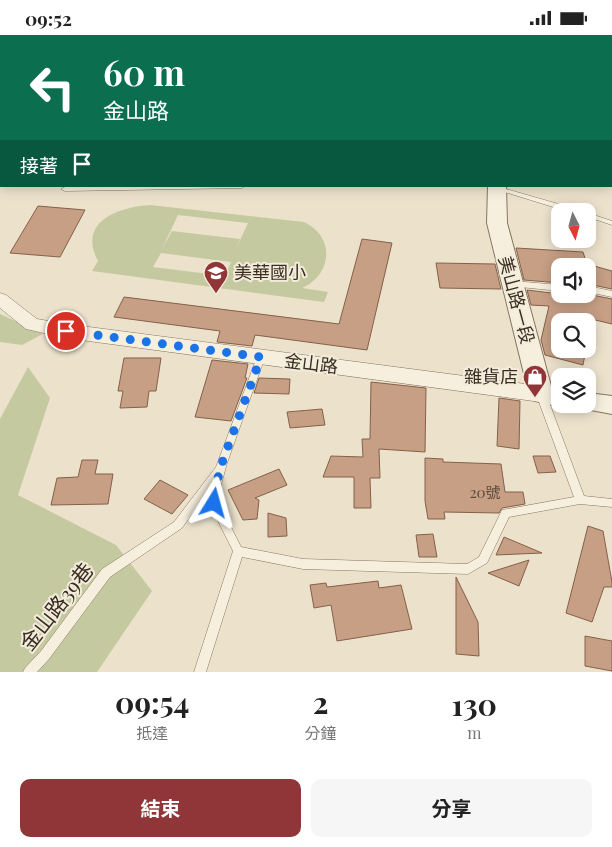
<!DOCTYPE html>
<html lang="zh-TW">
<head>
<meta charset="utf-8">
<style>
  body { margin:0; font-family:"Playfair Display","Noto Sans TC",serif; background:#f6f6f6; color:#222; height:100vh; display:flex; flex-direction:column; font-size:19px; white-space:nowrap }
  * { box-sizing:border-box; margin:0 }
  p { font-size:16px; color:#767676 }
  .icon { flex:none; width:28px; height:28px; fill:none; stroke:currentColor; stroke-width:2; stroke-linecap:round; stroke-linejoin:round }
  .map { position:relative; height:637px; overflow:hidden }
  .side { display:flex; flex-direction:column; background:#fff; flex:1 }
  .side>* { flex:none }
  .banner { position:absolute; left:0px; top:0px; width:612px; height:152px; box-shadow:0 2px 12px #0003; background:#0b6e4f; color:#fff; overflow:hidden }
  .needle { width:32px; rotate:174deg }
  .tools { position:absolute; left:551px; top:168px; display:grid; gap:10px }
  .tools a { display:grid; place-items:center; width:45px; height:45px; border-radius:10px; background:#fff; box-shadow:0 2px 12px #0003; font-size:25px }
  .pin { position:absolute; display:grid; place-items:center; width:42px; height:42px; color:#fff; margin:-21px; border:2px solid #fff; border-radius:50%; box-shadow:0 1px 5px #0007 }
  .me { position:absolute; width:55px; margin:-28px; rotate:8deg; stroke-linejoin:round; filter:drop-shadow(0 0 4px #0008) }
  .turn { display:flex; align-items:center; gap:18px; height:105px; padding:0 20px; font-size:22px }
  .turn .icon { width:65px; height:65px; stroke-width:2.5 }
  .turn b { display:block; font-size:35px; line-height:42px }
  .then { display:flex; align-items:center; height:48px; padding:0 20px; background:#0003; gap:10px; font-size:19px }
  .eta { display:flex; justify-content:space-evenly; align-items:center; height:85px; text-align:center }
  .eta b { font-size:30px; font-weight:700; line-height:35px }
  .cta { display:flex; gap:10px; margin-top:auto; padding:10px 20px }
  .cta a { flex:1; height:58px; border-radius:10px; background:#913638; color:#fff; font-size:20px; font-weight:700; line-height:58px; text-align:center }
  .cta a+a { background:#f6f6f6; color:#222 }
  .status { display:flex; justify-content:space-between; align-items:center; height:35px; padding:0 25px; background:#fff; direction:ltr }
  .status svg { height:14px; fill:currentColor }
  .map>svg:first-child { display:block }
  .green { fill:#c5c9a0; fill-rule:evenodd }
  .building { fill:#c69f85; stroke:#846049 }
  .lines { fill:none; stroke-linecap:round; stroke-linejoin:round }
  .service-casing { stroke:#877561; stroke-width:1 }
  .minor-casing { stroke:#877561; stroke-width:1 }
  .tertiary-casing { stroke:#877561; stroke-width:2 }
  .service { fill:#f7efde; fill-rule:evenodd }
  .minor { fill:#f7efde; fill-rule:evenodd }
  .tertiary { fill:#f7efde; fill-rule:evenodd }
  .route { stroke:#1a73e8; stroke-width:9; stroke-dasharray:0 16.2 }
  .labels { text-anchor:middle; stroke-width:4; stroke-linejoin:round; paint-order:stroke }
  .number-label { font-size:15px; fill:#5c4a3c }
  .poi-label { font-size:18px; fill:#392d23; stroke:#f4ecdb; text-anchor:start }
  .street-label { font-size:18px; fill:#392d23; stroke:#f4ecdb }
  .near-street-label { font-size:21px; fill:#392d23; stroke:#f4ecdb }
</style>
</head>
<body>
<div class="status"><b>09:52</b><svg viewBox="0 0 49 12"><path d="M0 12V9h3v3zM5 12V6h3v6zM10 12V3h3v9zM15 12V0h3v12zM26 1h20v11H26zM47 4h2v5h-2z"/></svg></div>
<div class="map">
<svg width="612" height="637" viewBox="0 0 612 637">
  <rect width="100%" height="100%" fill="#ece2cc"/>
  <g class="green">
    <polygon points="0,0 152,0 1,1 0,75"/>
    <path d="M150 170 304 187C336 202 332 240 302 253L328 257 324 267 92 236 98 226C77 187 118 172 150 170ZM178 180 247 188H248L236 214 240 204 172 196 162 214ZM161 218 231 227 225 241 153 232Z"/>
    <polygon points="0,279 43,299 22,310 0,307"/>
    <polygon points="28,332 50,363 18,460 116,510 152,556 97,637 0,637 0,384"/>
  </g>
  <g class="building">
    <polygon points="38,171 85,175 60,222 10,218"/>
    <polygon points="362,204 392,208 367,315 255,300 252,311 217,307 220,296 114,282 124,262 339,289"/>
    <polygon points="516,213 583,217 587,229 612,236 612,254 588,249 588,231 560,231 560,248 524,245"/>
    <polygon points="436,228 495,229 501,254 440,253"/>
    <polygon points="527,255 560,259 587,259 612,264 612,289 591,284 588,304 588,286 560,286 560,314 586,314 583,330 545,320 541,305 549,271 531,270"/>
    <polygon points="124,323 161,323 156,356 149,356 147,372 120,373 123,356 118,356"/>
    <polygon points="212,325 248,329 245,343 247,343 231,386 195,382"/>
    <polygon points="259,343 290,344 289,359 254,358"/>
    <polygon points="371,347 426,353 425,417 379,414 380,443 370,443 371,473 354,473 354,442 323,442 331,421 363,422 362,404 370,404"/>
    <polygon points="499,363 520,366 519,414 497,411"/>
    <polygon points="322,374 325,390 290,393 287,377"/>
    <polygon points="533,421 550,421 556,437 538,438"/>
    <polygon points="425,423 443,424 443,427 501,429 505,457 523,457 525,469 502,473 499,478 444,477 445,484 428,484 425,466"/>
    <polygon points="82,425 98,425 95,439 113,439 108,469 51,470 57,443 78,442"/>
    <polygon points="279,434 287,450 255,463 259,465 257,484 243,485 228,455"/>
    <polygon points="160,445 188,460 172,479 144,464"/>
    <polygon points="268,478 286,483 287,501 268,502"/>
    <polygon points="588,491 603,496 612,547 612,552 604,552 592,587 566,578"/>
    <polygon points="433,499 437,522 419,522 416,500"/>
    <polygon points="504,502 542,518 496,520"/>
    <polygon points="529,525 519,551 488,538"/>
    <polygon points="456,542 478,587 479,621 456,619"/>
    <polygon points="378,546 379,553 401,550 412,594 337,606 331,570 314,573 310,550 326,548 327,552"/>
    <polygon points="585,601 612,606 612,636 585,631"/>
  </g>
  <g class="lines">
    <defs>
      <g id="service">
        <polygon points="245,151 242,153 65,156 61,154 65,152"/>
        <polygon points="495,152 499,152 576,174 577,176 566,176 495,154"/>
        <polygon points="588,178 612,186 612,190 588,182"/>
        <polygon points="513,246 560,250 560,256 510,251 509,249"/>
        <polygon points="588,251 612,256 612,262 588,257"/>
        <polygon points="261,319 265,322 227,428 218,461 219,468 241,512 303,524 467,529 479,522 502,475 574,462 536,359 538,357 544,357 546,359 584,461 612,464 612,472 580,469 509,482 487,528 468,539 303,534 242,522 206,637 194,637 233,516 209,468 208,461 210,454 182,493 110,542 49,624 37,637 23,637 25,633 41,616 102,534 174,487 216,432 257,322"/>
      </g>
      <polygon id="minor" points="0,258 6,260 37,284 66,289 541,351 548,354 551,359 548,364 541,367 66,303 26,294 0,273"/>
      <g id="tertiary">
        <rect x="478" y="0" width="14" height="1"/>
        <path d="M488 151H506L507 188 551 351 560 353V369H567C556 372 544 369 533 365L529 359 487 188Z"/>
        <polygon points="588,358 612,361 612,379 580,373 577,369 588,369"/>
      </g>
    </defs>
    <use href="#service" class="service-casing"/>
    <use href="#minor" class="minor-casing"/>
    <use href="#tertiary" class="tertiary-casing"/>
    <use href="#service" class="service"/>
    <use href="#minor" class="minor"/>
    <use href="#tertiary" class="tertiary"/>
  </g>
  <g class="lines">
    <polyline class="route" points="66,296 261,322 222,428 213,461 214,468"/>
  </g>
  <defs>
    <symbol id="school-pin" viewBox="-11 -11 22 30"><path d="M0 17L-7.5 6A9.5 9.5 0 1 1 7.5 6Z" fill="#913638" stroke="#f4ecdb"/><path d="M0-5L7-2L0 1L-7-2ZM-4 1L0 2.5L4 1V4Q0 6-4 4Z" fill="#fff"/></symbol>
    <symbol id="shop-pin" viewBox="-11 -11 22 30"><path d="M0 17L-7.5 6A9.5 9.5 0 1 1 7.5 6Z" fill="#913638" stroke="#f4ecdb"/><path d="M-5-2.5h2.3a2.7 3.5 0 0 1 5.4 0H5L5.5 6h-11ZM-1.5-2.5h3a1.5 2.3 0 0 0-3 0Z" fill="#fff"/></symbol>
  </defs>
  <g fill-rule="evenodd">
    <use href="#school-pin" x="202" y="224" width="28" height="38"/>
    <use href="#shop-pin" x="521" y="328" width="28" height="38"/>
  </g>
  <g class="labels">
    <g class="number-label">
      <text x="485" y="463">20號</text>
    </g>
    <g class="poi-label">
      <text x="234" y="244">美華國小</text>
      <text x="518" y="348" text-anchor="end">雜貨店</text>
    </g>
    <g class="street-label">
      <text transform="translate(516 265) rotate(75)" y="6">美山路一段</text>
      <text transform="translate(311 329) rotate(7)" y="6">金山路</text>
    </g>
    <g class="near-street-label">
      <text transform="translate(57 572) rotate(-52)" y="7">金山路39巷</text>
    </g>
  </g>
</svg>
<div class="tools">
<a><svg class="needle" viewBox="-14 -14 28 28"><path d="M0-13l5 13h-10z" fill="#e53935"/><path d="M0 13l5-13h-10z" fill="#767676"/></svg></a>
<a><svg class="icon" aria-label="sound" viewBox="0 0 24 24"><path d="M4 9h4l5-4v14l-5-4H4zM17 9q2 3 0 6"/></svg></a>
<a><svg class="icon" aria-label="search" viewBox="0 0 24 24"><circle cx="10" cy="10" r="6"/><path d="M15 15l6 6"/></svg></a>
<a><svg class="icon" aria-label="layers" viewBox="0 0 24 24"><path d="M12 4l9 5-9 5-9-5zM3 14l9 5 9-5"/></svg></a>
</div>
<div class="pin" style="left:66px;top:296px;background:#d93025"><svg class="icon" aria-label="arrive" viewBox="0 0 24 24"><path d="M6 21V4h12l-3 4 3 4H6"/></svg></div>
<svg class="me" style="left:214px;top:468px" viewBox="-20 -20 40 40"><path d="M0-17L14 15 0 8-14 15z" fill="#1a73e8" stroke="#fff" stroke-width="4"/></svg>
<div class="banner">
<div class="turn"><svg class="icon" aria-label="left" viewBox="0 0 24 24"><path d="M17 20v-9H6M10 6l-5 5 5 5"/></svg><div><b>60 m</b>金山路</div></div>
<div class="then">接著<svg class="icon" aria-label="arrive" viewBox="0 0 24 24"><path d="M6 21V4h12l-3 4 3 4H6"/></svg></div>
</div>
</div>
<section class="side">
<div class="eta">
<div><b>09:54</b><p>抵達</p></div>
<div><b>2</b><p>分鐘</p></div>
<div><b>130</b><p>m</p></div>
</div>
<div class="cta"><a>結束</a><a>分享</a></div>
</section>
</body>
</html>
